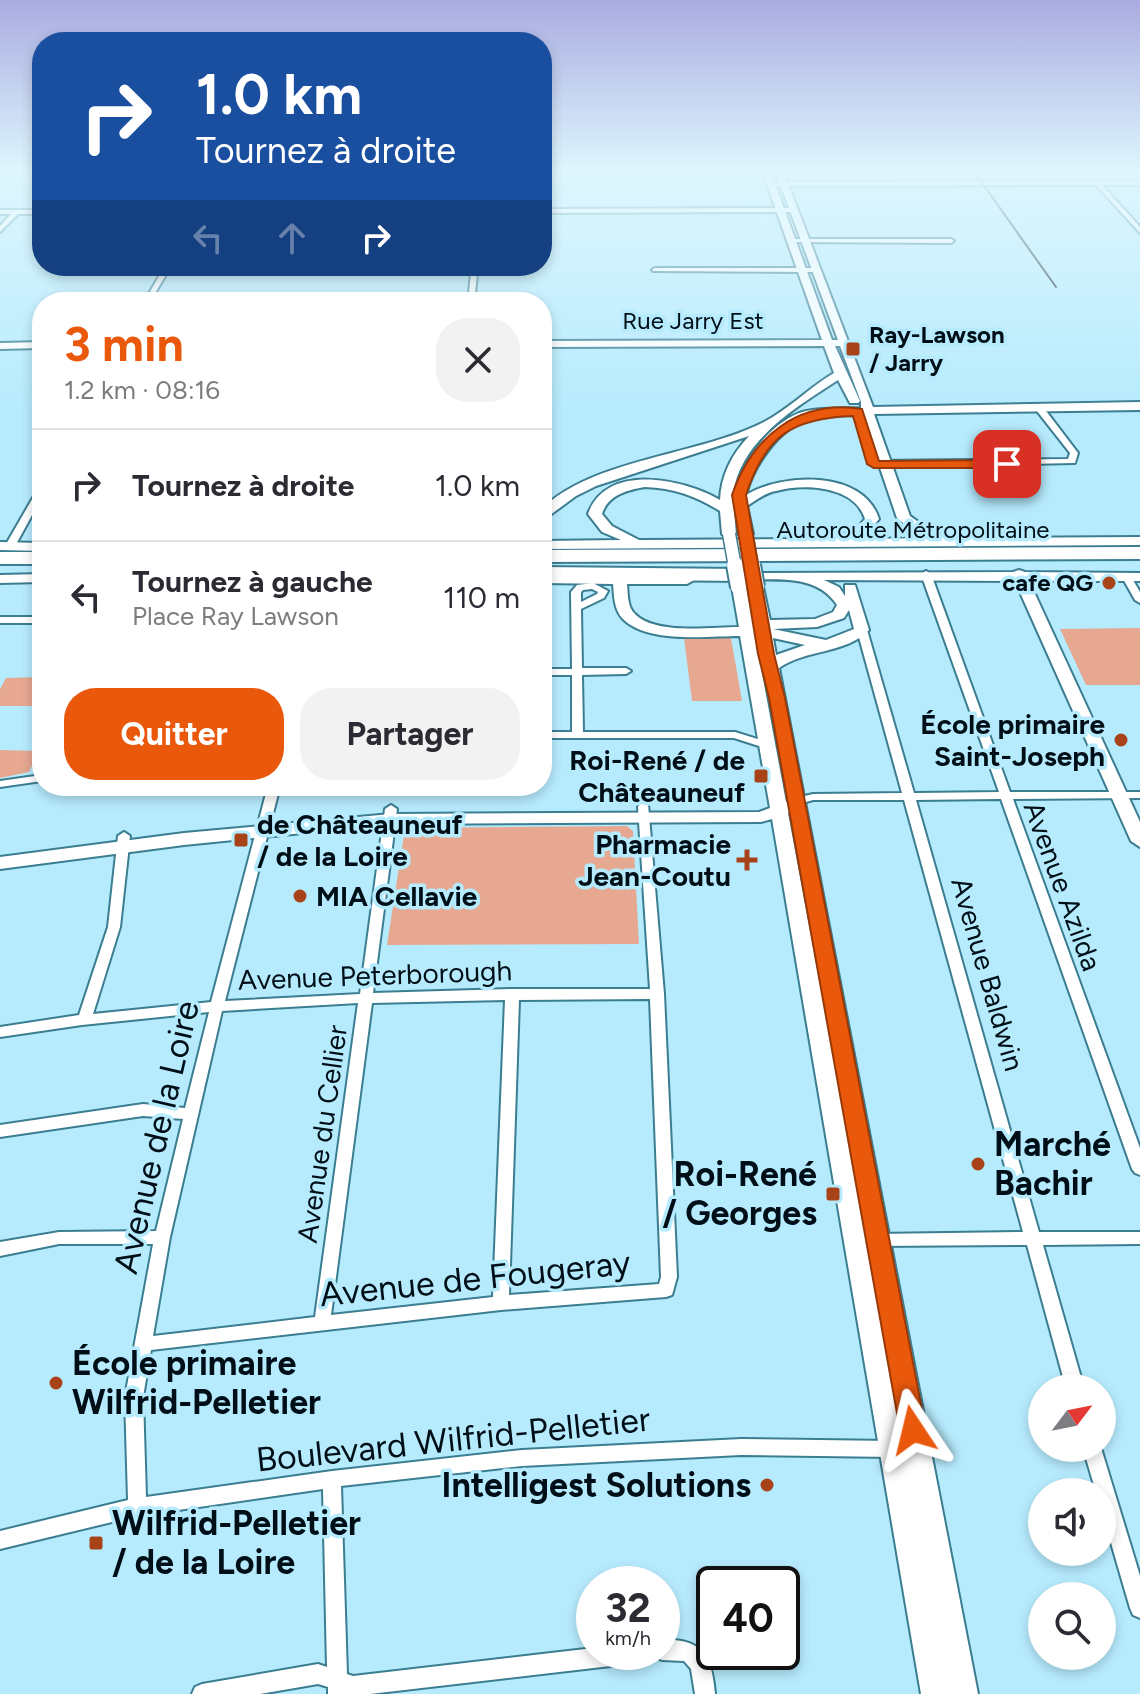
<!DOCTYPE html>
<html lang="fr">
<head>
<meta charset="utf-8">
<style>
  body { margin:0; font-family:Figtree,sans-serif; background:#f2f2f3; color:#2b2b33; height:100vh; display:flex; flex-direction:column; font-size:30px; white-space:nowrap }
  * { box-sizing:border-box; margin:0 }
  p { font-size:26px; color:#7c7c81 }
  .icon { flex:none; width:44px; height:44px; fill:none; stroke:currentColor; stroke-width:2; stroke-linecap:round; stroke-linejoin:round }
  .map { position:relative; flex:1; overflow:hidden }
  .sheet { position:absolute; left:32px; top:292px; width:520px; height:504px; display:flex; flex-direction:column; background:#fff; border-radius:32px; box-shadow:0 4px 12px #0003 }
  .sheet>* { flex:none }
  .banner { position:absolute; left:32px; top:32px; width:520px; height:244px; border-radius:32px; box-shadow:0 4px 12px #0003; background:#1a4fa0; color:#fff; overflow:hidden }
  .needle { width:52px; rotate:58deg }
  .controls { position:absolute; left:1028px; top:1374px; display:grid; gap:16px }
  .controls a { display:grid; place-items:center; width:88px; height:88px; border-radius:50%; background:#fff; box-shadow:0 4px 12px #0003; font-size:40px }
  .speed { position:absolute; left:576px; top:1566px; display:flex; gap:16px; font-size:40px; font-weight:700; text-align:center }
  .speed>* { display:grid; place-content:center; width:104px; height:104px; border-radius:50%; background:#fff; box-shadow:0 4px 12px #0003; line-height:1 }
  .speed small { font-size:20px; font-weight:400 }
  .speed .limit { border:4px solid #111; border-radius:12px; background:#fff; color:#111 }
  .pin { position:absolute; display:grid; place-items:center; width:68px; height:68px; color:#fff; margin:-34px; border-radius:16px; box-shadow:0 4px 12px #0006 }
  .me { position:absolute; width:88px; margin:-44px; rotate:350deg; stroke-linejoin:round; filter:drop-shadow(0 0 6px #0008) }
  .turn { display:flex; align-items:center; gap:28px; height:168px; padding:0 32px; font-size:36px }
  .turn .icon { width:104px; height:104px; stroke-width:2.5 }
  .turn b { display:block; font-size:56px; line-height:68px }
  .lanes { display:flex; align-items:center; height:76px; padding:0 32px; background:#0003; justify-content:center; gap:40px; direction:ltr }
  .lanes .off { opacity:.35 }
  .round { display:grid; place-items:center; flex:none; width:84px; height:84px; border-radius:32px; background:#f2f2f3 }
  .headline { display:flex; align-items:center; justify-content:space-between; height:136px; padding:0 32px }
  h1 { font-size:48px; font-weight:700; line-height:60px; color:#ea580c }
  .button { display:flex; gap:16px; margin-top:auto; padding:16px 32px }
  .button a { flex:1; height:92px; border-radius:32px; background:#ea580c; color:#fff; font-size:32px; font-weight:700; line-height:92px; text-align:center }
  .button a+a { background:#f2f2f3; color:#2b2b33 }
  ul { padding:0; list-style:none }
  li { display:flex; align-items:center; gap:24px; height:112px; padding:0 32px; border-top:2px solid #e1e1e2 }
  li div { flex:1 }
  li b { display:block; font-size:30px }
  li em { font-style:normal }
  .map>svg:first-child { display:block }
  .green { fill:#e7a891 }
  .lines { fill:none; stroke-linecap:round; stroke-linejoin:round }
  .street-casing { stroke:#3b7d91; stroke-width:4 }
  .secondary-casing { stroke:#3b7d91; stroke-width:4 }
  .highway-casing { stroke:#3b7d91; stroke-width:4 }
  .street { fill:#fff; fill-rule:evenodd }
  .secondary { fill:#fff; fill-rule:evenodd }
  .highway { fill:#fff; fill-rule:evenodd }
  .rail { stroke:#1c313a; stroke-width:2 }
  .secondary-bridge-far1-casing { stroke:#3b7d91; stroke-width:15; stroke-linecap:butt }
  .secondary-bridge-casing { stroke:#3b7d91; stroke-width:20; stroke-linecap:butt }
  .secondary-bridge-far1 { stroke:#fff; stroke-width:12 }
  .secondary-bridge { stroke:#fff; stroke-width:16 }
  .route { fill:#ea580c; stroke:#983908; stroke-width:2 }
  .poi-dot { fill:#a84218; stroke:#b6ebfd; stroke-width:3 }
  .labels { text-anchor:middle; stroke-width:7; stroke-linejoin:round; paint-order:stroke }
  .far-street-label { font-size:24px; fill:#000f17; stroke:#b6ebfd }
  .far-poi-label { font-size:24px; font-weight:bold; fill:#000f17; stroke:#b6ebfd; text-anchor:start }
  .poi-label { font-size:28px; font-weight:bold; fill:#000f17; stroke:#b6ebfd; text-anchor:end }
  .street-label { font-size:28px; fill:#000f17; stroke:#b6ebfd }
  .near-street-label { font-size:34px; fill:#000f17; stroke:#b6ebfd }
  .near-poi-label { font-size:34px; font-weight:bold; fill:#000f17; stroke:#b6ebfd; text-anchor:start }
</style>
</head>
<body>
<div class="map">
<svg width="1140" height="1694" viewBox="0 0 1140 1694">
  <rect width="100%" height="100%" fill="#b6ebfd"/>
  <g class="green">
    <polygon points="1140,628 1140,685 1086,685 1060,629"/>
    <polygon points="684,638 731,638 742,701 692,701"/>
    <polygon points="42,677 42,706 0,706 0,689 6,678"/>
    <polygon points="0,750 39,751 29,772 0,778"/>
    <polygon points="627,826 633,831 639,944 387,945 405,828"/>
  </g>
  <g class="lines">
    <defs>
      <g id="street">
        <polygon points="1140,181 1140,185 1102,185 1140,227 1140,233 1096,185 771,186 768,184 771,182"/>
        <polygon points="542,209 794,208 797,210 794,212 542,213"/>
        <polygon points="0,210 42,210 42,214 18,214 0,232 0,226 11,214 0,214"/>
        <polygon points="791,239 951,239 954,241 951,243 789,242 789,240"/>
        <polygon points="165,266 171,266 150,302 144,302"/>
        <polygon points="472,266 478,266 474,302 468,302 471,273 323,274 320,272 323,270 471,269"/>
        <polygon points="655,268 817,268 820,270 817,272 653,271 652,270"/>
        <polygon points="1037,407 1043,407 1078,453 1075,463 874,467 870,464 874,461 1068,459 1070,453 1037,411"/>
        <polygon points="42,486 42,497 15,546 10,549 7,548 5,546 38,489"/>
        <polygon points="926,571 931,574 1010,792 1140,792 1140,798 1013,799 1140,1148 1140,1175 1135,1173 1132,1169 1001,799 916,800 1039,1232 1140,1232 1140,1244 1043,1245 1084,1388 1066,1388 1027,1245 874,1246 868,1245 866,1240 868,1235 874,1234 1023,1232 904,800 813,800 796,805 790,801 792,799 813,794 902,793 857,630 862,627 867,630 914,793 999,792 921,574"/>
        <polygon points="1127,574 1130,575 1140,592 1140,603 1135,600 1122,577"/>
        <path d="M593 583 608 591 604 598 581 609 582 668H626L631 671 626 674 582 675 583 732H735L770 743 772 745 770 747H762L734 738H542V732H572V675H542V669H572L571 592 577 585ZM592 589 598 592 597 594 581 602V592L583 590Z"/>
        <rect x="0" y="617" width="42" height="6"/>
        <polygon points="42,775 42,781 0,787 0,781"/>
        <path d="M268 786H280L225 1001 360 994 385 809 391 805 397 809 373 993 512 989H650L638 807 640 804H648L664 994 677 1277 672 1295 666 1297 501 1310 151 1350 143 1397 146 1497 332 1471 522 1450 741 1439 893 1441 899 1443 902 1449 899 1455 893 1457 741 1455 522 1466 341 1486 347 1674 353 1676 594 1648V1652H662V1640C703 1638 712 1657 715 1694H695L691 1669 684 1661 662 1660 655 1657 654 1654 652 1659 645 1662 370 1694H328V1687L318 1684 260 1694H192L195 1687 202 1684 318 1664 327 1667 323 1489 137 1516 0 1549V1531L128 1500 125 1397 153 1244H59L0 1256V1242L59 1232 156 1231 183 1119 143 1116 0 1137V1125L143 1104 185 1108 209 1012 82 1025 0 1037V1027L79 1015 108 927 118 836 124 832 130 836 120 927 93 1014 211 1002ZM650 999 661 1277 659 1284 509 1295 519 1000ZM505 1000 493 1297 331 1315 372 1003ZM358 1003 315 1317 153 1336 170 1237 222 1011Z"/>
        <polygon points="1083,1448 1101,1448 1140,1576 1140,1618 1133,1615 1130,1608 1102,1512 1102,1492 1096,1492"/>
      </g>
      <g id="secondary">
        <path d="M763 173H771L832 340H838L776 173H784L873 407 1140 402V410L874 414 910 516 924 526 954 538 1140 537V545L542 549V541L621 540 602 532 588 514C606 462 684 479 720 500 721 475 732 454 749 436L596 486 576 496 542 521V509C592 459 700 455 764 422 789 409 810 387 834 373L824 346 542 347V341L822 340ZM835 346H840L861 402V408C843 409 816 407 799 413 767 426 743 462 733 493 742 439 795 408 838 380L850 403H858L860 401ZM862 415 897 518 914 532 933 538 855 539 867 534 879 519C863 469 782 473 746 495 753 467 777 431 806 420 821 414 845 416 862 415ZM645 487C674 488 696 496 720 511L722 534 729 538 736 534 733 498 739 534 746 538 753 534 747 506C756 500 765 493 776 491 804 483 855 486 865 519L857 528 833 539 639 540 612 526 602 514C608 495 627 490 645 487Z"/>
        <polygon points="42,342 42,348 0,349 0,343"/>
        <polygon points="0,542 42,543 42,551 0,550"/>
        <path d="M1019 570 1025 572 1140 573V581H1029L1140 822V847L1131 841 1015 581 824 580 839 587 845 596V585H855L869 630C846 654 806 649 779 668L978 1694H921L772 819 761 822 391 824 184 845 0 869V857L184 833 391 814 759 812 770 808 740 636C708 636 648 644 623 619 614 610 614 596 613 584L542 583V575L692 577 694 580 687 584H627C628 593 627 607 635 614 655 635 711 627 739 627L732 587 739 583 746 587 754 627H756L749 587 751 584H761L763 587 770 620 815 619 833 612 837 605C816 573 774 580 740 580L733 576 735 573 1013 572ZM849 610 854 629 826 640 773 629 817 627 844 618ZM755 636H758L787 802H786ZM773 638 805 645 776 655ZM789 812 843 1108 788 813Z"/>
        <polygon points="42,574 42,582 0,583 0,575"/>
      </g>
      <g id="highway">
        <polygon points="1140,547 1140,559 542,562 542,550"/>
        <rect x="0" y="552" width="42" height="12"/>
        <polygon points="542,567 742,569 751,575 742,581 542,579"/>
      </g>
    </defs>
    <use href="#street" class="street-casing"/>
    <use href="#secondary" class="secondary-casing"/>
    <use href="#highway" class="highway-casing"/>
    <use href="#street" class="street"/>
    <use href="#secondary" class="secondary"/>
    <use href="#highway" class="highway"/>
    <polyline class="rail" points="975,173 1056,287"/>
    <defs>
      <g id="secondary-bridge-far1">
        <polyline points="729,534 735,567"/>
        <polyline points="746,534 752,567"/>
      </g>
      <g id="secondary-bridge">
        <polyline points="735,565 739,587"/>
        <polyline points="752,565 756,587"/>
      </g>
    </defs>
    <use href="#secondary-bridge-far1" class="secondary-bridge-far1-casing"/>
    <use href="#secondary-bridge" class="secondary-bridge-casing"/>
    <use href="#secondary-bridge-far1" class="secondary-bridge-far1"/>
    <use href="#secondary-bridge" class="secondary-bridge"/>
  </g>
  <linearGradient id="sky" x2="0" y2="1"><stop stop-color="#aaace0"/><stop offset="0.42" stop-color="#def6fe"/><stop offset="1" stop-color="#def6fe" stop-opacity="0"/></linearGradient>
  <rect width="1140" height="410" fill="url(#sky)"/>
  <path class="route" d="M862 409 879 461 1007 460 1013 464 1007 468H874L867 464 853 416C792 418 765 436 746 495L774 654 785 698 926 1430 923 1439 913 1442 904 1439 900 1430 769 698 758 654 732 495C752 437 798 399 862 409Z"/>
  <g class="poi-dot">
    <rect x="845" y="341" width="16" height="16" rx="4"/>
    <circle cx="1109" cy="583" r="8"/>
    <circle cx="1121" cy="740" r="8"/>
    <rect x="753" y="768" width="16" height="16" rx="4"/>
    <rect x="233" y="832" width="16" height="16" rx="4"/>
    <path d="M743 848h8v8h8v8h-8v8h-8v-8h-8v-8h8z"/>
    <circle cx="300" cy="896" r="8"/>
    <circle cx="978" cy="1164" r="8"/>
    <rect x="825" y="1186" width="16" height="16" rx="4"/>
    <circle cx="56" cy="1383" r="8"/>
    <circle cx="767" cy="1485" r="8"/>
    <rect x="88" y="1535" width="16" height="16" rx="4"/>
  </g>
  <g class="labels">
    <g class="far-street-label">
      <text x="693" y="329">Rue Jarry Est</text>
      <text x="913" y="538">Autoroute Métropolitaine</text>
    </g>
    <g class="far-poi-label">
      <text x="869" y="343">Ray-Lawson<tspan x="869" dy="28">/ Jarry</tspan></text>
      <text x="1093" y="591" text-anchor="end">cafe QG</text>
    </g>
    <g class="poi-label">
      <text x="1105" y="734">École primaire<tspan x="1105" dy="32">Saint-Joseph</tspan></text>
      <text x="745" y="770">Roi-René / de<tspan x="745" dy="32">Châteauneuf</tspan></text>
      <text x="257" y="834" text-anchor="start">de Châteauneuf<tspan x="257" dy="32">/ de la Loire</tspan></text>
      <text x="731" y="854">Pharmacie<tspan x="731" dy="32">Jean-Coutu</tspan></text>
      <text x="316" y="906" text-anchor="start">MIA Cellavie</text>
    </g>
    <g class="street-label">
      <text transform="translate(1063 886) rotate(70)" y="10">Avenue Azilda</text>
      <text transform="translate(988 974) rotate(74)" y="10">Avenue Baldwin</text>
      <text transform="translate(375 975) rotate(-2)" y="10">Avenue Peterborough</text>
      <text transform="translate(322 1134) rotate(-82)" y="10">Avenue du Cellier</text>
    </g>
    <g class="near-street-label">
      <text transform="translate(156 1137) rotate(-77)" y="12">Avenue de la Loire</text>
      <text transform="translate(475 1278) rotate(-6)" y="12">Avenue de Fougeray</text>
      <text transform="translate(453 1439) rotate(-6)" y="12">Boulevard Wilfrid-Pelletier</text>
    </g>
    <g class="near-poi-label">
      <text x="994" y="1156">Marché<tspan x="994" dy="39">Bachir</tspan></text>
      <text x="817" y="1186" text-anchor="end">Roi-René<tspan x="817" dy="39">/ Georges</tspan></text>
      <text x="72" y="1375">École primaire<tspan x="72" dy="39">Wilfrid-Pelletier</tspan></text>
      <text x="751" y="1497" text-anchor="end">Intelligest Solutions</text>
      <text x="112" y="1535">Wilfrid-Pelletier<tspan x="112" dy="39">/ de la Loire</tspan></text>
    </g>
  </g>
</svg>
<div class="controls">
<a><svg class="needle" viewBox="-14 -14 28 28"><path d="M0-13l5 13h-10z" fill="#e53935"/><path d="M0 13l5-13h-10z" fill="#7c7c81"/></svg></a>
<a><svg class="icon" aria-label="sound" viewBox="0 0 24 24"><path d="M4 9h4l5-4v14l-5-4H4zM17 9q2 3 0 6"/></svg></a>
<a><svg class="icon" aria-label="search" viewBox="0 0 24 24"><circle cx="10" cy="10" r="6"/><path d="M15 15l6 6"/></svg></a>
</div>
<div class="speed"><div>32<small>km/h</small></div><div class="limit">40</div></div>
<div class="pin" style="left:1007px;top:464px;background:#d93025"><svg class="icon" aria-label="arrive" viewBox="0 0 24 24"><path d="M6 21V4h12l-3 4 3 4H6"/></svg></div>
<svg class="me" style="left:913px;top:1430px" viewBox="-20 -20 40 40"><path d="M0-17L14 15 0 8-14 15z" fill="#ea580c" stroke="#fff" stroke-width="4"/></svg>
<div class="banner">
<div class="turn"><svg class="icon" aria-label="right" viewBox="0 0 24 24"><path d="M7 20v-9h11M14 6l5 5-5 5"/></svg><div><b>1.0 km</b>Tournez à droite</div></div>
<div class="lanes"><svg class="icon off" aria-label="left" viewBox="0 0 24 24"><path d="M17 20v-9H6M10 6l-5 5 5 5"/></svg><svg class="icon off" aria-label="ahead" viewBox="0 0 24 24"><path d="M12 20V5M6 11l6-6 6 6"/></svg><svg class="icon" aria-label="right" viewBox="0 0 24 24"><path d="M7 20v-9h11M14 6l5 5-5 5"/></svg></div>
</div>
<section class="sheet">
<div class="headline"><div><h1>3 min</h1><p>1.2 km · 08:16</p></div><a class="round"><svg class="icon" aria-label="close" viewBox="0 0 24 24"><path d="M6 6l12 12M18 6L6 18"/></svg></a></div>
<ul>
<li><svg class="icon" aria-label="right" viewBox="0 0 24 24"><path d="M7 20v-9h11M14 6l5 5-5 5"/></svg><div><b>Tournez à droite</b></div><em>1.0 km</em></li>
<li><svg class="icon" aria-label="left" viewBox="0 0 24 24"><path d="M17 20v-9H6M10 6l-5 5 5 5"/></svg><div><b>Tournez à gauche</b><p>Place Ray Lawson</p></div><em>110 m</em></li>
</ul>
<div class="button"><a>Quitter</a><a>Partager</a></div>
</section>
</div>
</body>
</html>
